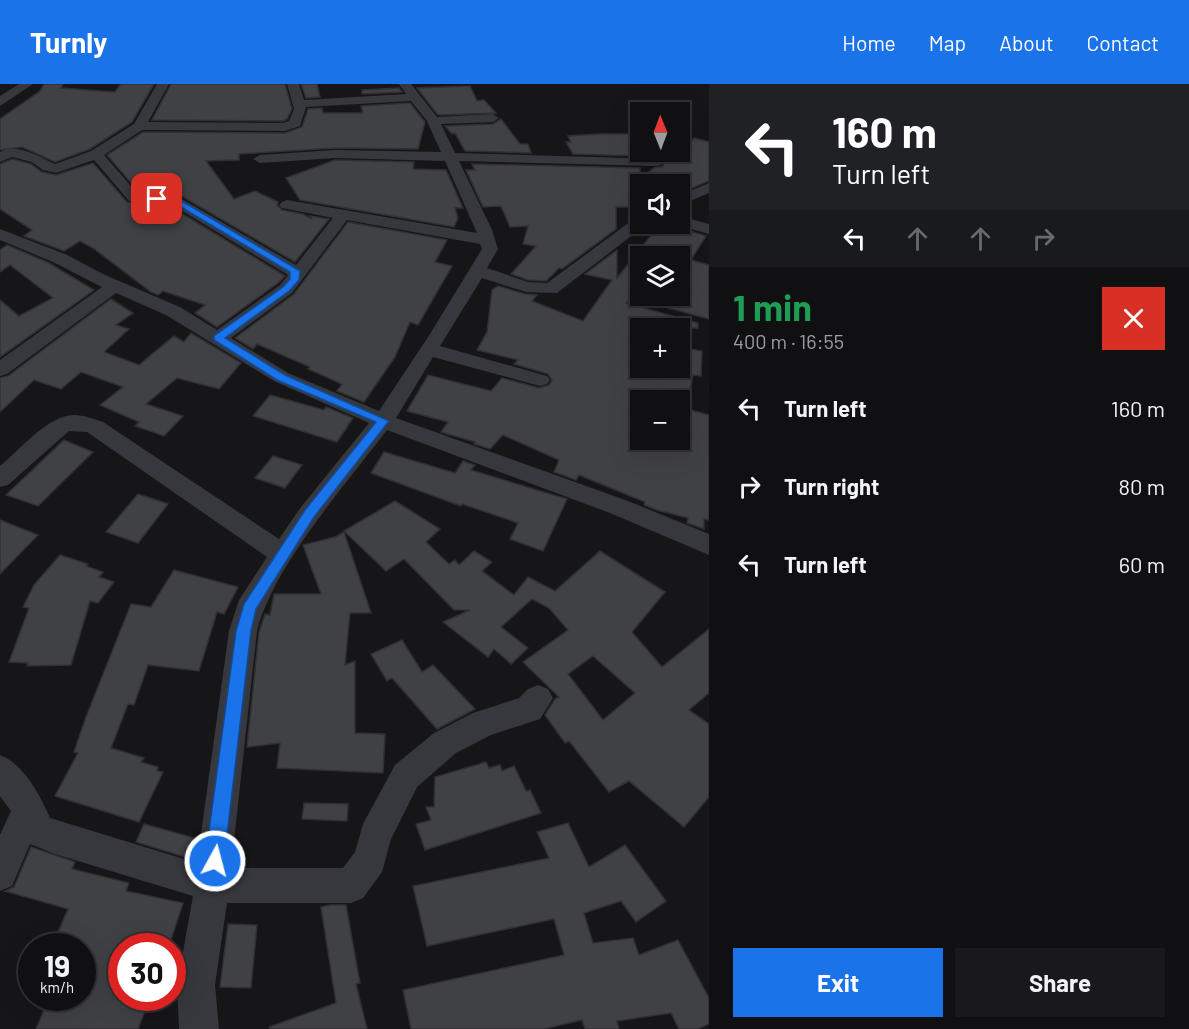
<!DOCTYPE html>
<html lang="en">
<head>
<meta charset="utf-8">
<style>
  body { margin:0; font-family:Barlow,sans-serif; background:#19191b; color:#f1f3f6; height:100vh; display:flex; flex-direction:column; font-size:22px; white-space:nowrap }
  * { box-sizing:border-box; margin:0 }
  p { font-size:20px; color:#9c9d9f }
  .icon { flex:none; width:33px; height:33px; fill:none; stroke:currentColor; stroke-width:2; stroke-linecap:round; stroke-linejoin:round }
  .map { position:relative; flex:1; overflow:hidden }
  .sheet { display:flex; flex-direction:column; background:#101012; width:480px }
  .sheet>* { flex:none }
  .hud { background:#202124; color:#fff; overflow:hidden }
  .needle { width:39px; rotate:359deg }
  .tools { position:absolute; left:630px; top:18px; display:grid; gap:12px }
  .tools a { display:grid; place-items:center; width:60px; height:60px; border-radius:0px; background:#101012; box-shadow:0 6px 24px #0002,0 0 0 2px #303032; font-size:30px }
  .speed { position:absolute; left:18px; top:849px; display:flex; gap:12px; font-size:30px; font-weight:700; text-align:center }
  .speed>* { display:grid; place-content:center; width:78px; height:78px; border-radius:50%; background:#101012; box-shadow:0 6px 24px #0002,0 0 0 2px #303032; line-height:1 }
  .speed small { font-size:15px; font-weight:400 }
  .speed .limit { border:9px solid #d22; background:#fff; color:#111 }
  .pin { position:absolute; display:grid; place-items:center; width:51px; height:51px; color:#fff; margin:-26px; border-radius:12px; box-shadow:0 3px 9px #0006 }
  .me { position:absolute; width:66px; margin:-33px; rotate:7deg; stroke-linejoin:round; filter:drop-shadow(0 0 4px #0008) }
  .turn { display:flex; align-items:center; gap:21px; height:126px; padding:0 24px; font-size:27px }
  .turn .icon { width:78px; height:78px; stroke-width:2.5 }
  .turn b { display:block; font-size:42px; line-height:51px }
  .lanes { display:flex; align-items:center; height:57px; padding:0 24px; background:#0003; justify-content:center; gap:30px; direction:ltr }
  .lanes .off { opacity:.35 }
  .round { display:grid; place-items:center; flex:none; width:63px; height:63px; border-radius:0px; background:#19191b }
  .headline { display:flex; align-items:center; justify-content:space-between; height:102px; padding:0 24px }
  h1 { font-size:36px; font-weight:700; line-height:45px; color:#1e9e55 }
  .primary-button { display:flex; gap:12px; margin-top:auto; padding:12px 24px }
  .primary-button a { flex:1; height:69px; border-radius:0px; background:#1a73e8; color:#fff; font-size:24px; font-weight:700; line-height:69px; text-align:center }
  .primary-button a+a { background:#19191b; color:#f1f3f6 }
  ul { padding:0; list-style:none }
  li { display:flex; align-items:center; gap:18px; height:78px; padding:0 24px }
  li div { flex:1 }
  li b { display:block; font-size:22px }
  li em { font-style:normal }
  header { display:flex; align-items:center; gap:36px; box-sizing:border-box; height:84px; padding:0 30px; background:#1a73e8; color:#fff }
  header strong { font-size:28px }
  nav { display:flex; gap:33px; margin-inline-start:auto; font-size:21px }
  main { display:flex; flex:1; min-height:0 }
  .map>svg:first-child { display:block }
  .building { fill:#404145; stroke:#303034; stroke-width:1.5; fill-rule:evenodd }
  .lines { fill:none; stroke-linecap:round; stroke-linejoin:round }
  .minor { fill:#37383d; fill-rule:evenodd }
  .route { fill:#1a73e8; stroke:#114b97; stroke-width:1.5 }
</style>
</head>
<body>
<header>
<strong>Turnly</strong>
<nav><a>Home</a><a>Map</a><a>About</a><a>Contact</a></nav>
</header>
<main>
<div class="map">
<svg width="709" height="945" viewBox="0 0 709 945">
  <rect width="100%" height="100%" fill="#161618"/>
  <g class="building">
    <polygon points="44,0 63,0 61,4 115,8 121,0 154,0 132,38 90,65 55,78 22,63 0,66 0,35 40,7"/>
    <polygon points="171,0 285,0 292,25 287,35 283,37 152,36"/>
    <polygon points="301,0 317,0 320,13 306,14"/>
    <polygon points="470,2 477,17 484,16 496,29 438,31 417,4"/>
    <polygon points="399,4 402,8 362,10 362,6"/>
    <polygon points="410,19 425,38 418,65 335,64 239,70 239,76 206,77 234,115 255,107 278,118 277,121 282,126 303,130 312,135 310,132 329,135 295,178 178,110 139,108 107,71 143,48 285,49 302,43 308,25 322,24 323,29 363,29 361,22"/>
    <polygon points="501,35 520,60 528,60 531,69 465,67 455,49 452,50 445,42 493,40"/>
    <polygon points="600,50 640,50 640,72 573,70 566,58 571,58 568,52"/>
    <polygon points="694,54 709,58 709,97 680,109 680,100 640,100 640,123 616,123 616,145 562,185 559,184 546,197 528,196 511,190 536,162 523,160 528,142 510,143 501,122 483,123 466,86 475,86 472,80 640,84 640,94 654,84 663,82 665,76 680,68"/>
    <polygon points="12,75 31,80 42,88 56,91 93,79 127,118 168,121 285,192 278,199 217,243 195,229 205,221 163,207 158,211 151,208 93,164 80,157 64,167 24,152 32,146 0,125 0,80"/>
    <polygon points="335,76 414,78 413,85 446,86 463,124 455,124 458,134 454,143 300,116 286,94"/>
    <polygon points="348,138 447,156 435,178 452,182 418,241 410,238 395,273 364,318 337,307 342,300 308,285 310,283 257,260 253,265 235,254 294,210"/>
    <polygon points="660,140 672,140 673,142 706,152 691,176 709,181 709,235 668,224 677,212 680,212 680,172 640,172 640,200 626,219 698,239 698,244 640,244 640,284 680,284 680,263 702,267 701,292 693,291 688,318 645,308 643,316 640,316 640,356 680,356 680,323 709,331 709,436 704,435 704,445 687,439 688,434 657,426 644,421 645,418 579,391 576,396 554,388 559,376 503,351 490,365 474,360 475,358 441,348 448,338 407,327 428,291 491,307 502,294 539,304 549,301 552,296 548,290 514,280 518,276 477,266 487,248 492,206 498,202 525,210 537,211 532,217 583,237 612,196 585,190 617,166 617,194"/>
    <polygon points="7,161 49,179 94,206 0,273 0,216 19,232 53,214 10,181 0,188 0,166"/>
    <polygon points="111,215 133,229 116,241 129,245 104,268 139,281 174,252 184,258 191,249 241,279 219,305 177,294 146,320 183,332 164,352 135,342 139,338 100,321 123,303 81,288 61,305 34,296 0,328 0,294 8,292"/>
    <polygon points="270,311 324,326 326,323 353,334 337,358 253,332"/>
    <polygon points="64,356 93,368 38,422 6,411"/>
    <polygon points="384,368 455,389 463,377 475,381 471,386 567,415 543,467 510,455 518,439 462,420 461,422 371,389"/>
    <polygon points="273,372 302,381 285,404 255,394"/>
    <polygon points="138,410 168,420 138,459 106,448"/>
    <path d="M395 417 440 445 426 458 449 480 455 476 459 481 474 467 492 478 482 487 514 511 528 493 555 507 600 467 665 508 632 548 662 583 709 545V609L689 626 709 640V713L684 743 629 697 609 708 569 657 565 659 545 631 555 615 559 613 523 578 568 546 549 524 532 515 501 543 528 564 511 580 494 565 488 573 443 538 470 526H454L404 475 386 487 344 447ZM593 572 635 609 603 636 568 590Z"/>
    <polygon points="0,436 38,451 0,490"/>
    <polygon points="344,448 371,529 350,529 345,581 355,577 355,649 385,650 383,689 277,684 280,659 247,663 259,548 265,530 270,531 274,510 321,510 303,461 335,453"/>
    <polygon points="60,471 88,480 86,482 103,488 99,493 114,498 98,519 90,517 71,581 27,582 28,579 9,578 29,524 23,523 34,501"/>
    <polygon points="174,486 238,503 224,530 217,528 199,587 148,581 134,621 128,620 111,664 144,674 141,678 158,683 157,687 163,688 139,738 55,712 78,669 74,668 86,633 131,520 151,523"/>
    <polygon points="402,556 422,588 433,581 475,625 437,645 392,594 387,597 371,570"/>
    <polygon points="486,678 489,684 500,681 502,687 514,682 526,707 530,706 541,729 425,766 416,740 431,736 426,723 434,723 435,693"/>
    <polygon points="304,719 348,720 347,737 302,735"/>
    <polygon points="568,739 589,783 625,761 666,817 636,838 621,817 584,829 593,859 633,854 639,871 678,856 709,914 709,940 698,945 679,945 671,929 617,937 619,945 585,945 582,936 544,945 411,945 403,906 564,871 554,835 427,862 413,802 549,774 537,748"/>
    <polygon points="144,740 198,755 195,776 136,758"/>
    <polygon points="31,763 75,778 72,785 129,799 126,807 183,819 169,862 122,862 122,914 150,914 138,945 36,945 49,914 82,914 82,862 55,855 68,825 5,807 14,803"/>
    <polygon points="330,821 346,821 360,899 356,900 367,945 270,945 269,943 336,919 321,823"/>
    <polygon points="228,840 257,841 251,904 220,903"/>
  </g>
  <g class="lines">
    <g class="minor">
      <polygon points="19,0 33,0 0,22 0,12"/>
      <path d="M157 0H169L148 38 283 39 289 37 294 25 287 0H299L304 16 406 10 399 0H411L437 33 493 30 499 34 493 38 441 40 455 69 661 75 663 78 661 81 656 82 459 77 492 146 498 165 487 184 528 198 547 199 634 135 640 133V140H647L557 209 526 208 482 194 440 262 547 292 550 296 547 300 540 302 433 273 396 334 628 417 709 450V471L610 429 387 346C346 400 273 483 257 547L231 784H343L355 768 363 740 395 681 434 649 473 629 519 614 528 605 538 601 548 605 553 614 540 635 491 651 456 669 417 703 391 755 382 788 363 814 351 819H227L215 901 219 945H179L177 901 193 812 55 770 30 760 12 802 0 807V751L11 727 0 712V671C24 680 40 711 50 734L197 779 229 547 239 516 267 473 87 348 69 347 8 401 0 403V382C20 366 48 331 74 331 84 331 94 335 103 338L279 455 301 423 369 339 274 297 166 231 116 209 7 290 0 292V276L102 203 53 178 0 156V145L65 170 105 191 180 223 217 246 280 201 288 191 169 119 129 117 94 76 56 89 43 86 32 78 12 73 0 78V68C17 58 40 73 55 80L91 67 134 40ZM411 17 427 37 441 68 335 66 260 71 253 75 260 79 335 74 445 77 477 149 287 116 282 118 279 121 282 124 333 134 296 181 177 112 138 110 104 71 142 46 285 47 300 42 306 23ZM347 136 480 160 482 165 430 250 379 327 288 289 231 254 292 209Z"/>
      <polygon points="709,99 709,109 680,121 680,111"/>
      <polygon points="680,132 709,140 709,150 674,140 680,140"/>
    </g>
  </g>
  <polygon class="route" points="157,112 175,113 300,187 299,196 289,207 225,254 285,291 389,337 314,433 256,525 251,547 224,777 221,784 215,787 208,784 205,777 236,547 244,520 305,426 376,338 277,296 214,256 214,252 283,203 290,195 290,188 171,117 154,116 154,113"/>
</svg>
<div class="tools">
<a><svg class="needle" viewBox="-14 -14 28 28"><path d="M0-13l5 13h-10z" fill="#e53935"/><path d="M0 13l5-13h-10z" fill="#9c9d9f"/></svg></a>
<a><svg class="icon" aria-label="sound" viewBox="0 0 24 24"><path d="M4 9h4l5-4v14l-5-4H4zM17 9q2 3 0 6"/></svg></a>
<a><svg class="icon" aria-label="layers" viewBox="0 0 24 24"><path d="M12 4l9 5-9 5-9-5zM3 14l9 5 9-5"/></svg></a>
<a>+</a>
<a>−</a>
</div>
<div class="speed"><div>19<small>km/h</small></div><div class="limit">30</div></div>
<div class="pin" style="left:157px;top:115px;background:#d93025"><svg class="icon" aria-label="arrive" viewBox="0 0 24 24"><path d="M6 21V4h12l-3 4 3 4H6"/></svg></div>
<svg class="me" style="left:215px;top:777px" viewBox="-20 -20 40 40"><circle r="17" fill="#1a73e8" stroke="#fff" stroke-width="3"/><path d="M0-11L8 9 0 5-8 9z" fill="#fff"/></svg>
</div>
<section class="sheet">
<div class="hud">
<div class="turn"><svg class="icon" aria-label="left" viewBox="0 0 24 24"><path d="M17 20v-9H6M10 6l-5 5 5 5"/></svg><div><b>160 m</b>Turn left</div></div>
<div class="lanes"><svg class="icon" aria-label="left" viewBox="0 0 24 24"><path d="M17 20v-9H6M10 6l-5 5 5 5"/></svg><svg class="icon off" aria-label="ahead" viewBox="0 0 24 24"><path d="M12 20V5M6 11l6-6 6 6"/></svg><svg class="icon off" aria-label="ahead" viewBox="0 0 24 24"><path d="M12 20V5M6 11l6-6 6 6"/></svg><svg class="icon off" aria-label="right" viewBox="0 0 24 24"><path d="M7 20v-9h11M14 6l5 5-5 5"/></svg></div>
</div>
<div class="headline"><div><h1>1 min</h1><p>400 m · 16:55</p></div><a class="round" style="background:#d93025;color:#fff"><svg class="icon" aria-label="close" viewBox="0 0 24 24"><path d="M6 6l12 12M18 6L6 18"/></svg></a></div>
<ul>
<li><svg class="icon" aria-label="left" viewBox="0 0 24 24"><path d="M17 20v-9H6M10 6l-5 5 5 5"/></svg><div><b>Turn left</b></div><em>160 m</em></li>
<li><svg class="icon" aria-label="right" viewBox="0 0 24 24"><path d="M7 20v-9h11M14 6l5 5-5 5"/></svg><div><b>Turn right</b></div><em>80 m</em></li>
<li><svg class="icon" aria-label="left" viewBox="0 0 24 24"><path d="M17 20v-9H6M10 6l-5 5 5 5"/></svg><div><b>Turn left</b></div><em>60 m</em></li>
</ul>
<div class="primary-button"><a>Exit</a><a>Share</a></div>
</section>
</main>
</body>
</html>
